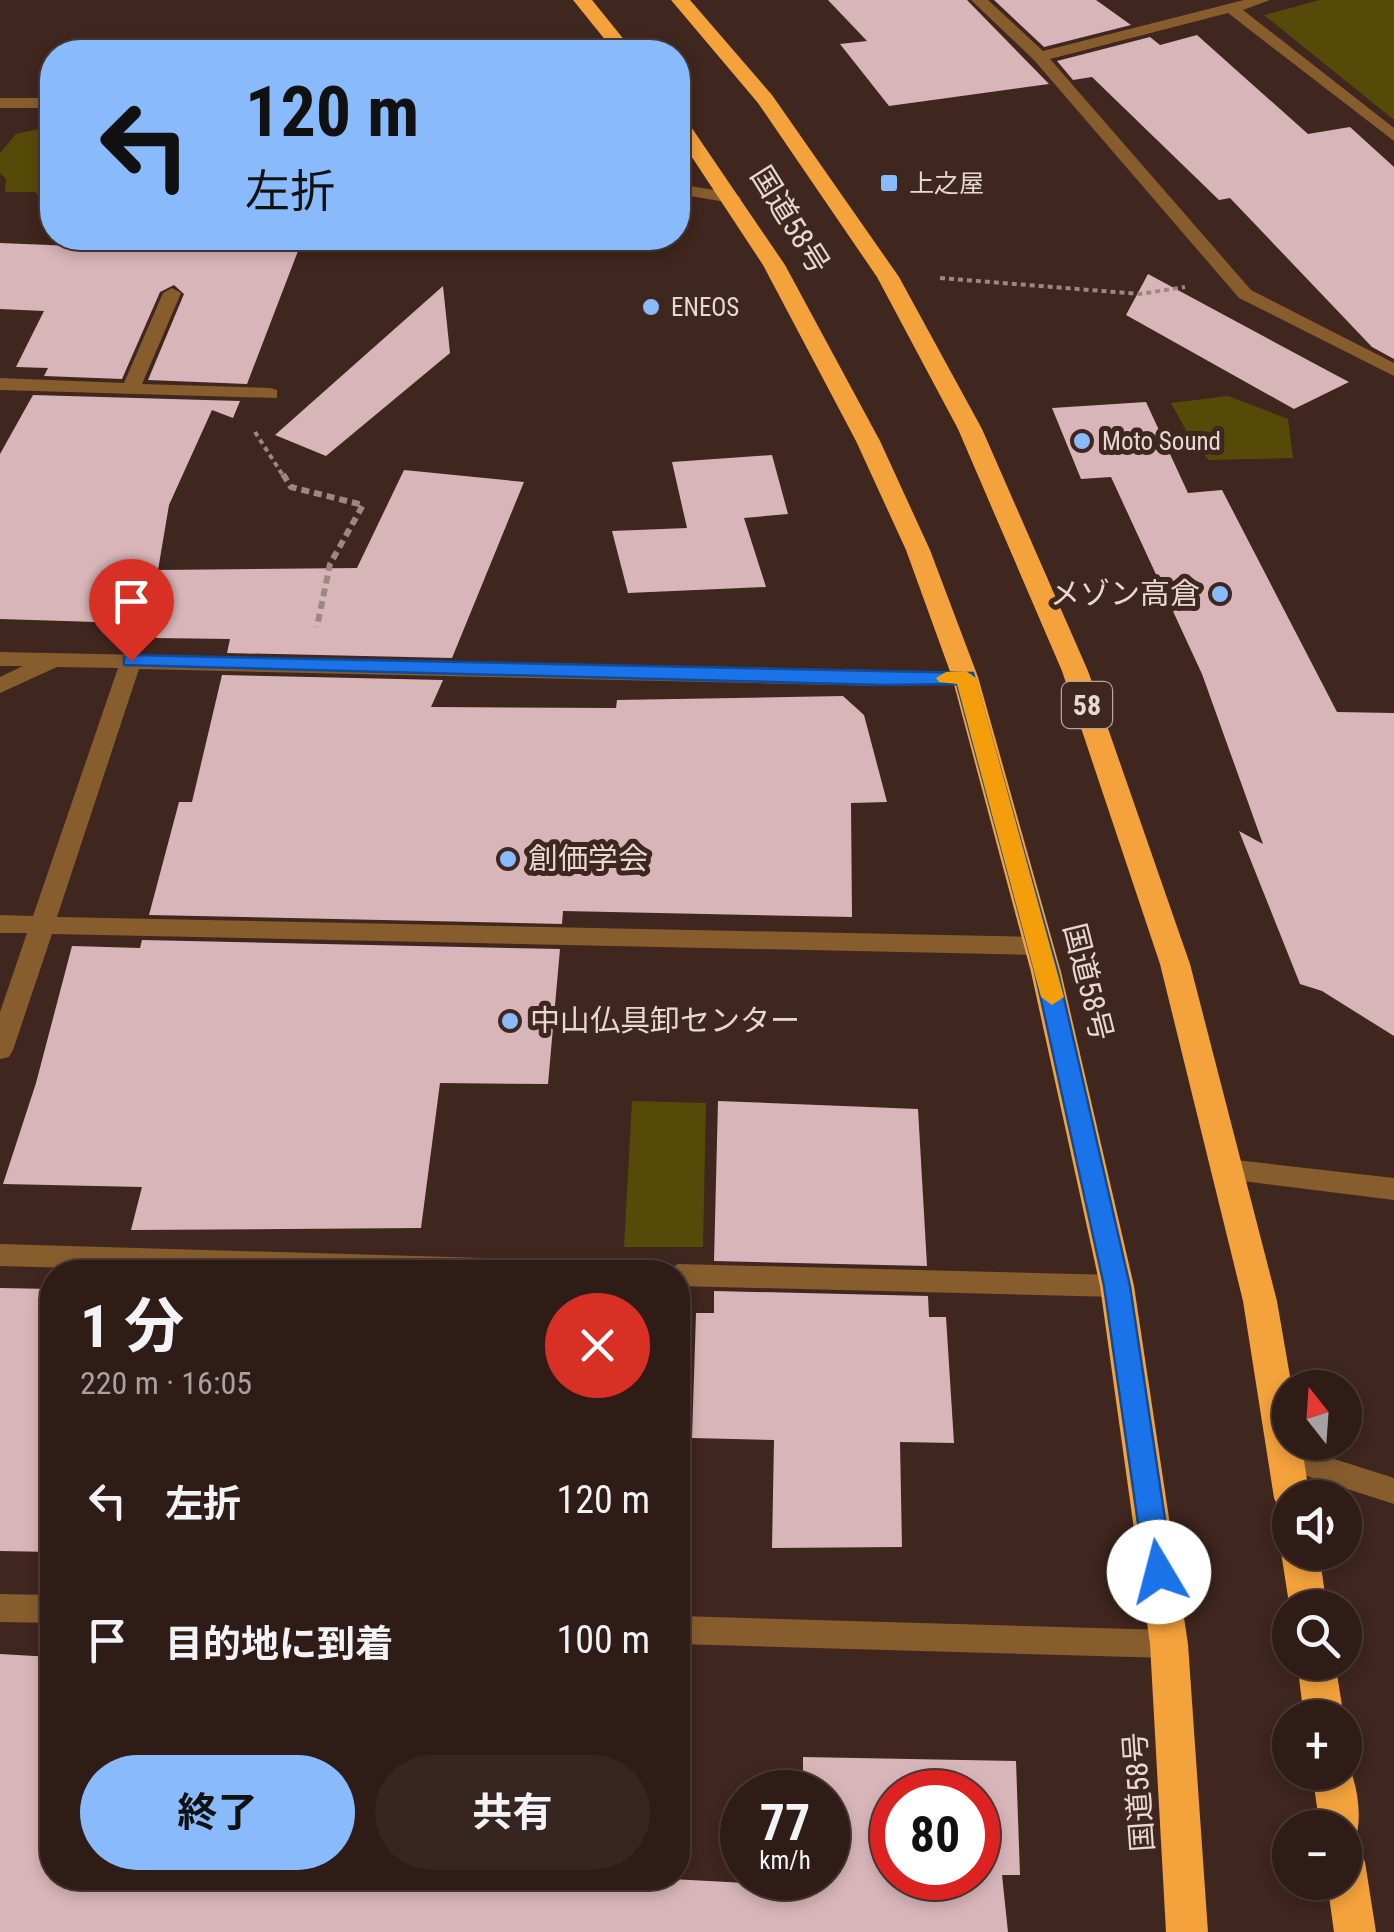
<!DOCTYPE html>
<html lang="ja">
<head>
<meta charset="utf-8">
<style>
  body { margin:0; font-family:"Roboto Condensed","Noto Sans JP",sans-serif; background:#37251f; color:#f1f3f6; height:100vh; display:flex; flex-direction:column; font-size:38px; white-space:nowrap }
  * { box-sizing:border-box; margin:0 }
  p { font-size:32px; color:#a7a1a1 }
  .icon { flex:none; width:55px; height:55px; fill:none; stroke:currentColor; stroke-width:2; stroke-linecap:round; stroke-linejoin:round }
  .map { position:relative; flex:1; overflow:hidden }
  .panel { position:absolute; left:40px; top:1260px; width:650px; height:630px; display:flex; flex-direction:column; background:#2f1c16; border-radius:40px; box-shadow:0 5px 15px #0003,0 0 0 2px #4a3a35 }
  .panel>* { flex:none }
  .guide { position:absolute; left:40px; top:40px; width:650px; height:210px; border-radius:40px; box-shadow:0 5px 15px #0003,0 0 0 2px #4a3a35; background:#89bafc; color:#111; overflow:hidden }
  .needle { width:65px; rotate:343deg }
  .buttons { position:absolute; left:1272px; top:1370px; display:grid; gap:20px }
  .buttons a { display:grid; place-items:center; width:90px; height:90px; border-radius:50%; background:#2f1c16; box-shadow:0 5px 15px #0003,0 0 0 2px #4a3a35; font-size:50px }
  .speed { position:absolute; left:720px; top:1770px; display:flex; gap:20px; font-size:50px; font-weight:700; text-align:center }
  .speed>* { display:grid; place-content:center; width:130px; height:130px; border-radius:50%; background:#2f1c16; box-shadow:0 5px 15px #0003,0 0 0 2px #4a3a35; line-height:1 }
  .speed small { font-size:25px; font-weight:400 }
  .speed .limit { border:15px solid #d22; background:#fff; color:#111 }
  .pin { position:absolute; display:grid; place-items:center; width:85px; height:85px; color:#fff; margin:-102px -42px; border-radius:50% 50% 50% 0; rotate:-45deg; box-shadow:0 0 10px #0007 }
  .pin .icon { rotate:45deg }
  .me { position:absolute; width:110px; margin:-55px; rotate:352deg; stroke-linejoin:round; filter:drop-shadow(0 0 8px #0008) }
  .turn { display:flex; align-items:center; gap:35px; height:210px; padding:0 40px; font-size:45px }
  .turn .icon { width:130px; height:130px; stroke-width:2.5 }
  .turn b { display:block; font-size:70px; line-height:85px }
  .round { display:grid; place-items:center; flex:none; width:105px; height:105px; border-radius:52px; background:#37251f }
  .summary { display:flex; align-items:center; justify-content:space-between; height:170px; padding:0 40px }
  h1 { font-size:60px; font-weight:700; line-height:75px }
  .action { display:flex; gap:20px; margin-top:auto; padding:20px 40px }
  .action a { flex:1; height:115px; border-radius:60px; background:#89bafc; color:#111; font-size:40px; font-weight:700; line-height:115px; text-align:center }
  .action a+a { background:#37251f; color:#f1f3f6 }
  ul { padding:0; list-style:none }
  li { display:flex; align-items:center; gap:30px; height:140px; padding:0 40px }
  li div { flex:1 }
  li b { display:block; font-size:38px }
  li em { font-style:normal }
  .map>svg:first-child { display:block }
  .green { fill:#574a09 }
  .building { fill:#d8b5b9; fill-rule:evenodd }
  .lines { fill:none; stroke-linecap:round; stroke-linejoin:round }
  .path-far1 { stroke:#9c8881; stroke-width:4; stroke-dasharray:5 4; stroke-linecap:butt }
  .path { stroke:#9c8881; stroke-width:6; stroke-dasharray:8 5; stroke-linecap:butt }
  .minor { fill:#875d2e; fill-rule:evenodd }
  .highway { fill:#f3a23c; fill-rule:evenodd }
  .route { fill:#1a73e8; stroke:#114b97; stroke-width:2.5 }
  .slow { fill:#f59e0b }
  .poi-dot { fill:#89bafc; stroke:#3f261e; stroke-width:4 }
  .labels { text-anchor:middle; stroke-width:10; stroke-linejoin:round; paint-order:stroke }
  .far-poi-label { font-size:25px; fill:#e8d8d2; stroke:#3f261e; text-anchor:start }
  .shield { fill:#3f261e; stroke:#b5a39c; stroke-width:2.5 }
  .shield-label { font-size:28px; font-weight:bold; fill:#e8d8d2 }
  .street-label { font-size:30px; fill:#e8d8d2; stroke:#3f261e }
  .poi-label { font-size:30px; fill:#e8d8d2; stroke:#3f261e; text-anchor:start }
</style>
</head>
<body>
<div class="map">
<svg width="1394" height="1932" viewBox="0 0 1394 1932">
  <rect width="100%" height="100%" fill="#3f261e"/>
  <g class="green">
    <polygon points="1320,0 1394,0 1394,120 1264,15"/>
    <polygon points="52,126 52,209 35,192 5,192 6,179 0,173 0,153 16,134"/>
    <polygon points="1228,396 1288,419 1293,458 1209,460 1192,441 1171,403"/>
    <polygon points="632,1101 706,1103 703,1247 624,1247"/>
  </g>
  <g class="building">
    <polygon points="828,0 967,0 1049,84 889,106 840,44 867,41"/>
    <polygon points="994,0 1096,0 1131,25 1044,47"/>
    <polygon points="1197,35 1308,134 1350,127 1394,167 1394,359 1372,347 1230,198 1219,200 1092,77 1073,80 1057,61 1150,37 1160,45"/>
    <polygon points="102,238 303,238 247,384 148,380 184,294 174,285 160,292 122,379 44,376 48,368 16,367 44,311 0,309 0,243 98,247"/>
    <polygon points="1148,274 1332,373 1349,382 1294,409 1126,315"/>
    <polygon points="443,286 450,353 326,456 275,435"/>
    <polygon points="33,395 240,401 233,418 212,410 169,505 158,570 357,568 404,470 524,482 452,658 227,653 230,639 156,638 160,624 0,619 0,454"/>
    <polygon points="1146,402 1188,493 1222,490 1337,712 1394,713 1394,1036 1322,991 1300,984 1239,831 1263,844 1202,674 1111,477 1081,479 1052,408"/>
    <polygon points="772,455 788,514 744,518 766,587 628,593 612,531 687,528 672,462"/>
    <polygon points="222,675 443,680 431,707 616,708 617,700 843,696 864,715 887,802 851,803 852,917 563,911 562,924 149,915 179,802 192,802"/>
    <polygon points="142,940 560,949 548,1084 440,1083 421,1228 131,1230 142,1187 3,1184 36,1083 72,946 140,948"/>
    <polygon points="718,1101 918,1109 927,1266 714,1261"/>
    <polygon points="0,1288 52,1289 52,1552 0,1551"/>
    <polygon points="714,1291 928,1296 929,1317 946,1317 954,1443 900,1442 902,1547 772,1548 774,1440 692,1438 696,1313 714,1313"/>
    <path d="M0 1654 52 1657V1878H413L513 1882V1878H549L643 1884 644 1878H653L803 1886V1878H828V1792H803V1757L1016 1761 1020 1875H1002L1008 1932H0ZM892 1792H978V1878H892Z"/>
  </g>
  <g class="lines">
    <g class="path-far1">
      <polyline points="940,278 1140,294 1185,287"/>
      <polyline points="255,432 284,477"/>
    </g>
    <polyline class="path" points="283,474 291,487 363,505 330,564 317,627"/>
    <g class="minor">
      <polygon points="971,0 988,0 1043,51 1244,0 1270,0 1243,10 1394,128 1394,141 1228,13 1050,59 1251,290 1394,363 1394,376 1239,298 1034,60"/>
      <rect x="0" y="98" width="52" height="10"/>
      <polygon points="678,184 732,193 741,198 732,203 678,194"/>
      <polygon points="172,288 181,293 142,384 270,388 277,390 277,398 0,390 0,378 124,383 163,293"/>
      <polygon points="0,652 973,672 976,677 965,684 883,686 139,669 57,917 1039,937 1051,946 1039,955 52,934 13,1050 9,1057 0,1059 0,1012 27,933 0,933 0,915 33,916 118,668 57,667 0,693 0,677 23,666 0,666"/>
      <polygon points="1227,1159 1394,1178 1394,1200 1227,1179 1217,1176 1213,1169 1217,1162"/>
      <polygon points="0,1244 587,1261 597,1264 601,1272 221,1272 0,1266"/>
      <polygon points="678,1264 1117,1275 1127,1278 1131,1286 1127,1294 1117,1297 678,1286 678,1272 665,1272"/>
      <polygon points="1287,1444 1394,1478 1394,1504 1276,1466 1272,1457 1276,1448"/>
      <polygon points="0,1594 52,1595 52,1623 0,1622"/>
      <polygon points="678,1616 1169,1630 1180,1634 1185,1644 1180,1654 1169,1658 678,1644"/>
    </g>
    <g class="highway">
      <polygon points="573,0 592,0 634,52 615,52"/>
      <polygon points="671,0 690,0 772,95 899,277 982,429 1088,671 1190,964 1277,1301 1292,1388 1290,1442 1301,1442 1310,1498 1290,1498 1290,1513 1279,1509 1274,1498 1243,1301 1160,964 1062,671 958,429 877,277 758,103"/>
      <polygon points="678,116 685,118 785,265 880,441 930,550 978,677 1061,972 1134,1286 1188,1644 1208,1932 1166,1932 1150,1644 1100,1286 1031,972 952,677 906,550 856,441 763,265 678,136"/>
      <polygon points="1290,1539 1290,1552 1319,1552 1327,1608 1290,1610 1281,1552"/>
      <polygon points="1297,1662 1335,1662 1344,1718 1304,1718"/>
      <path d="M1345 1758C1357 1780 1364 1819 1354 1842L1349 1844 1359 1848 1365 1862 1376 1932H1334L1327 1882H1345V1828H1320L1312 1772H1345Z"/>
    </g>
  </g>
  <polygon class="route" points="131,655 973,673 1058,972 1130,1286 1173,1572 1169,1581 1159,1585 1149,1581 1145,1572 1104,1286 1035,972 957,684 883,685 124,665 124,657"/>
  <polygon class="slow" points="966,671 976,678 1064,997 1052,1005 1041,997 957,684 939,682 936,678 946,672"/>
  <g class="poi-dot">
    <rect x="879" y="173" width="20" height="20" rx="5"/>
    <circle cx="651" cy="307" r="10"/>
    <circle cx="1082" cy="441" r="10"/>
    <circle cx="1220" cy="594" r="10"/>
    <circle cx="508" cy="859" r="10"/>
    <circle cx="510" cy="1021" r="10"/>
  </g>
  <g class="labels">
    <g class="far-poi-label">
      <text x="909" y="192">上之屋</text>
      <text x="671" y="316">ENEOS</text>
      <text x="1102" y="450">Moto Sound</text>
    </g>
    <rect class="shield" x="1062" y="682" width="50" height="46" rx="8"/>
    <g class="shield-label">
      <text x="1087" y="715">58</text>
    </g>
    <g class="street-label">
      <text transform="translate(790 220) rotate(58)" y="10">国道58号</text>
      <text transform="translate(1088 982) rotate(76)" y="10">国道58号</text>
      <text transform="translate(1139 1792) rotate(-94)" y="10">国道58号</text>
    </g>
    <g class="poi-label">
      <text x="1200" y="604" text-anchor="end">メゾン高倉</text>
      <text x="528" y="869">創価学会</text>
      <text x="530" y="1031">中山仏具卸センター</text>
    </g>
  </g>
</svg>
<div class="buttons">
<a><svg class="needle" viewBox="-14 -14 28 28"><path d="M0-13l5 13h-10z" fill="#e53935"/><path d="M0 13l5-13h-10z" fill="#a7a1a1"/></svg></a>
<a><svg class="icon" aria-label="sound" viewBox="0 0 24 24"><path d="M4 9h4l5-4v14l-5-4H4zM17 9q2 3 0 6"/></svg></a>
<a><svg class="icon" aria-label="search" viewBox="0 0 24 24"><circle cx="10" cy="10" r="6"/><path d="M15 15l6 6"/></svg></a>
<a>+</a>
<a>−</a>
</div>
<div class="speed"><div>77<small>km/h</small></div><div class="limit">80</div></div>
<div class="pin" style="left:131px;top:661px;background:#d93025"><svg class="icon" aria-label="arrive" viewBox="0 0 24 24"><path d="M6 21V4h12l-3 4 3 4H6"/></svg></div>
<svg class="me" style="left:1159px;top:1572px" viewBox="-20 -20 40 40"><circle r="19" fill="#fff"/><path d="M0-13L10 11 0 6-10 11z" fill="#1a73e8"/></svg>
<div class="guide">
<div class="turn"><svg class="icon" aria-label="left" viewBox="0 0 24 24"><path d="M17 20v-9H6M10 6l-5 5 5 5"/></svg><div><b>120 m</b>左折</div></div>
</div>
<section class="panel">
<div class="summary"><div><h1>1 分</h1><p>220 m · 16:05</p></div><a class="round" style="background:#d93025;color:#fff"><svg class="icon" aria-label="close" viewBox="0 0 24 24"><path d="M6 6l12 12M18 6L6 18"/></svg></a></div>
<ul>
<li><svg class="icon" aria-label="left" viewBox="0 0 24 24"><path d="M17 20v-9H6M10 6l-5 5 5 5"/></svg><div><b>左折</b></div><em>120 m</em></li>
<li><svg class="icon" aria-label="arrive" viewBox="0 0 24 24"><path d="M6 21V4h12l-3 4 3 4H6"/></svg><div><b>目的地に到着</b></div><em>100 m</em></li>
</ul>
<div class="action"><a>終了</a><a>共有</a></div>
</section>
</div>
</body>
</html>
